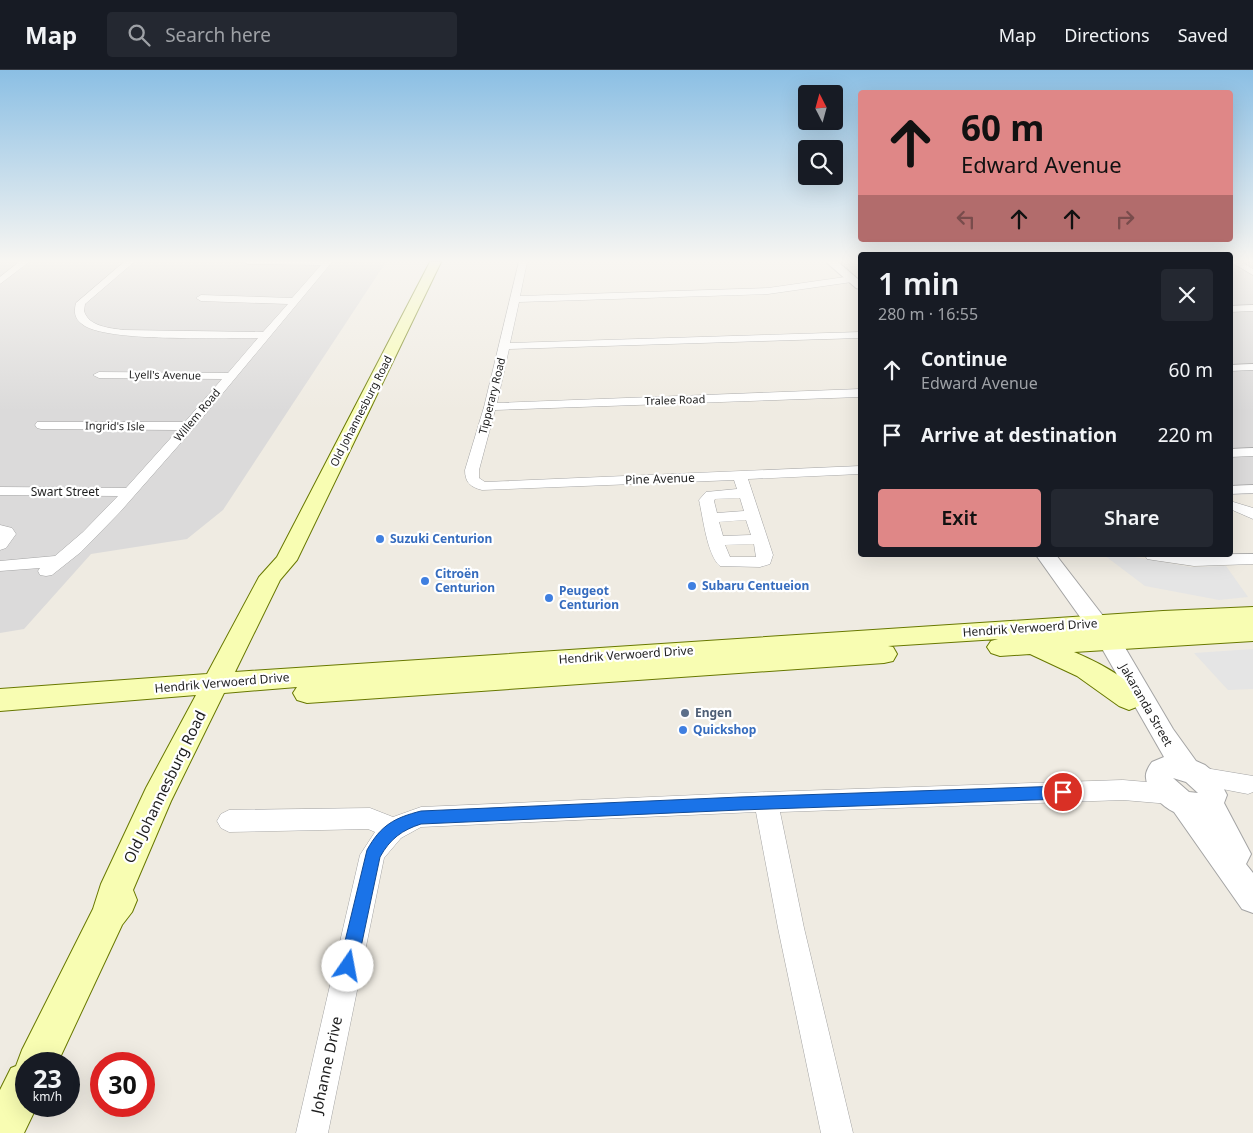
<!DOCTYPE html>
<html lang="en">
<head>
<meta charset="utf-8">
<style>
  body { margin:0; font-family:"Noto Sans",sans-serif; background:#242831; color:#f1f3f6; height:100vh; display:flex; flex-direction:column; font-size:19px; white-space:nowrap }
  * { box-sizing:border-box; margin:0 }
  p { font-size:16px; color:#9ea1a6 }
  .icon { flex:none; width:28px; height:28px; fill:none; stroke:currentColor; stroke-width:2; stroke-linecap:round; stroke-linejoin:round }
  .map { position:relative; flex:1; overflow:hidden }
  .side { position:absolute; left:858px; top:182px; width:375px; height:305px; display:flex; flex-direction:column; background:#171b24; border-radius:5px; box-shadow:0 5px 20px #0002 }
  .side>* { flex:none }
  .guide { position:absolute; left:858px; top:20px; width:375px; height:152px; border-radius:5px; box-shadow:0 5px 20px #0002; background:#df8787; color:#111; overflow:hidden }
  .needle { width:32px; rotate:354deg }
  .tools { position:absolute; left:798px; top:15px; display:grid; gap:10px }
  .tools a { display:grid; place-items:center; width:45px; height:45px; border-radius:5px; background:#171b24; box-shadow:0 5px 20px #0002; font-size:25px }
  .speed { position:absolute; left:15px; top:982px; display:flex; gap:10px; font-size:25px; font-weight:700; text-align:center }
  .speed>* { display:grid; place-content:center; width:65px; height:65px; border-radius:50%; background:#171b24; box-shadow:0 5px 20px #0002; line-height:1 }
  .speed small { font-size:12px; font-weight:400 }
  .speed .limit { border:8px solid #d22; background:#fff; color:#111 }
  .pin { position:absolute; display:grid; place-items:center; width:42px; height:42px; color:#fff; margin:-21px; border:2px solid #fff; border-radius:50%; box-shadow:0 1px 5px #0007 }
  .me { position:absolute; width:55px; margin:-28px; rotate:12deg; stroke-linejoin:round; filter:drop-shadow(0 0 4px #0008) }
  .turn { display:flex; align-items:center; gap:18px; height:105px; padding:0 20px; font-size:22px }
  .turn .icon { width:65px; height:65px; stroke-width:2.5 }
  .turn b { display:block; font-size:35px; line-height:42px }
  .lanes { display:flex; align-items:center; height:48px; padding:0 20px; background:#0003; justify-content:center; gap:25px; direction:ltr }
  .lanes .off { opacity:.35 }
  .round { display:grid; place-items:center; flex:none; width:52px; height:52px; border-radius:5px; background:#242831 }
  .overview { display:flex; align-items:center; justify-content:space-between; height:85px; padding:0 20px }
  h1 { font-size:30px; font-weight:600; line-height:38px }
  .primary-button { display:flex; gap:10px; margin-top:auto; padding:10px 20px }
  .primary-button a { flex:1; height:58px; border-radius:5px; background:#df8787; color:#111; font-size:20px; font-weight:600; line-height:58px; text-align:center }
  .primary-button a+a { background:#242831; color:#f1f3f6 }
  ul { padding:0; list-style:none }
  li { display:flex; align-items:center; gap:15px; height:65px; padding:0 20px }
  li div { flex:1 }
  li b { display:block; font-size:19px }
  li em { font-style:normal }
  header { display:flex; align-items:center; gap:30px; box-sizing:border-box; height:70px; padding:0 25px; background:#171b24; border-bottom:1px solid #363941 }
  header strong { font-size:24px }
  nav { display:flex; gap:28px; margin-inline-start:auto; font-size:18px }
  .search { width:350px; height:45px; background:#242831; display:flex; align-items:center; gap:12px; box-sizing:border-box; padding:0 18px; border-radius:5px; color:#9ea1a6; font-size:19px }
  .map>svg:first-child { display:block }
  .residential { fill:#dbdada }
  .parking { fill:#e5e5e5 }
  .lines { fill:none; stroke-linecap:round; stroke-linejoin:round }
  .minor-casing { stroke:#a4a4a4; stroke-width:1 }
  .tertiary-casing { stroke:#a4a4a4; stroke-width:2 }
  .secondary-casing { stroke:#687800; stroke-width:2 }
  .minor { fill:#fff; fill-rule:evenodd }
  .tertiary { fill:#fff; fill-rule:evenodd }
  .secondary { fill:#f8fdb2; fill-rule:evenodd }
  .route { fill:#1a73e8; stroke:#114b97 }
  .shop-dot { fill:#3f7fe0; stroke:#fff; stroke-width:2 }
  .service-dot { fill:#5c6f8a; stroke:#fff; stroke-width:2 }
  .labels { text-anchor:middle; stroke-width:4.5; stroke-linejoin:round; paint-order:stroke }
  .far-street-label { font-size:11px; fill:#1d1d1d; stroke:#fff }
  .street-label { font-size:12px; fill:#1d1d1d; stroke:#fff }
  .shop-label { font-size:12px; font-weight:bold; fill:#366cbe; stroke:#fff; text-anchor:start }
  .service-label { font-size:12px; font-weight:bold; fill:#4e5e75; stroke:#fff; text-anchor:start }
  .near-street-label { font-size:15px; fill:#1d1d1d; stroke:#fff }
</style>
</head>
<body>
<header>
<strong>Map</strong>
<div class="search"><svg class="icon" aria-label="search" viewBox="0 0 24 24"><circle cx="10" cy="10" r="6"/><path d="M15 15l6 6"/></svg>Search here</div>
<nav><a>Map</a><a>Directions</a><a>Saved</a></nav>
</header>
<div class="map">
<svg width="1253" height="1063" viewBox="0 0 1253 1063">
  <rect width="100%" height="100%" fill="#efebe2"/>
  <g class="residential">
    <polygon points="0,192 386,192 223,440 187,469 91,484 24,559 0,563"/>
    <polygon points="1230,192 1253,192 1253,424 1230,425"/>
  </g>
  <g class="parking">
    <polygon points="1104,485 1124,485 1190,497 1226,496 1248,527 1219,530 1145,516"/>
    <polygon points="1253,579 1253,619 1228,620 1194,583"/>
  </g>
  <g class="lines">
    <defs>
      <g id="minor">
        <polygon points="19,192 29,192 0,214 0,207"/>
        <path d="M124 192H134L85 234 84 241C89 257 110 258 124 260L263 262 288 234 201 231 196 228 201 225 292 228 321 195 248 194 244 192H332L193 359 120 442 81 482 52 505 46 506 40 505 38 501 40 498 0 501V491L55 486 83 462 118 426 0 425V417L126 418 178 360 41 359 37 358 35 355 37 352H185L222 309 99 308 93 305 99 302 228 303 258 268C223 267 105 273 82 254 74 248 74 241 76 233Z"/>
        <path d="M519 192H527L520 226 768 218 852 206 856 209 852 212 768 224 519 232 510 273 860 262V268L509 279 497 333 860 319V327L495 340 479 400V408L485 412 860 396V404L748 409 773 485 770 494 760 497 720 496C707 485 703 447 699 430L706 422 737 419 734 410 482 420C470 417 465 412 465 400L484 337ZM740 428 744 441 717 443 714 431 715 429ZM746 450 751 465 723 466 719 452ZM754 474 756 487H730L725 475Z"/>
        <polygon points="1231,192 1242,192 1253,199 1253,205"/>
        <polygon points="1253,235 1253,241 1230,242 1230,236"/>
        <polygon points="1253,294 1253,300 1230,301 1230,295"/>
        <polygon points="1253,378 1253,386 1230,387 1230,379"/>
        <polygon points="1253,415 1253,423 1230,424 1230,416"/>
        <polygon points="1230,431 1253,438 1253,449 1230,439"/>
        <polygon points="0,455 12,458 16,464 6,478 0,480"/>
        <polygon points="1253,484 1253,494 1194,496 1153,490 1147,489 1145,485"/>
        <polygon points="1199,697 1253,706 1253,722 1248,724 1191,713 1188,706 1191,699"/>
        <polygon points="1123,710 1170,714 1178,717 1181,724 1178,731 1170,734 1123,730 780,742 804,858 853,1063 821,1063 778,858 756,742 421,757 401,768 384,788 328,1063 296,1063 360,785 375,762 368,759 229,762 221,758 217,751 221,744 229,740 370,738 393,747 421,737 766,722"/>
      </g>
      <g id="tertiary">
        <polygon points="826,192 838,192 860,211 860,219 856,218"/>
        <path d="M1036 485H1056L1117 564 1173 659 1196 691 1205 695 1216 704 1227 725 1224 733 1251 784 1246 794 1253 803V843L1242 839 1174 742C1162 736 1147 722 1146 708 1145 703 1149 696 1152 692L1164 687 1100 575ZM1173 708 1186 712 1198 723 1189 722Z"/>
      </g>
      <path id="secondary" d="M430 192H441L297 490 280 510 235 602 1163 541 1253 537V571L1074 582C1095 591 1132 609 1143 629L1139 636 1129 640 1119 636 1077 606 1030 584 1000 586 991 583 987 577 991 571 998 569 888 576 893 577 897 584 893 591 884 593 307 633 297 630 293 623 297 617 224 623 171 731 133 820 137 830 132 842 122 855 57 994H26V1036H37L24 1063H0V1020L11 998 16 996 22 980 93 839 101 814 146 718 196 625 0 641V619L207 604 259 507 277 487Z"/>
    </defs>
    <use href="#minor" class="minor-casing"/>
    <use href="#tertiary" class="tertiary-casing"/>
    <use href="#secondary" class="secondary-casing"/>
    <use href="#minor" class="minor"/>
    <use href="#tertiary" class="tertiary"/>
    <use href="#secondary" class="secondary"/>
  </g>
  <linearGradient id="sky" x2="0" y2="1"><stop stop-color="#8bbfe4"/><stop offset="0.56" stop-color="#f8f6f2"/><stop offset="1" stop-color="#f8f6f2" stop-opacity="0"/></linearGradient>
  <rect width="1253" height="341" fill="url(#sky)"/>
  <path class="route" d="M1063 716 1068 718 1070 722 1068 727 1063 729 740 740 421 754C402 760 390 769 380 787L357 896 355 902 348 905 342 902 339 896 367 780C381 755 394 748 421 741L740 727Z"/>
  <g class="shop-dot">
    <circle cx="380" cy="469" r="5"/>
    <circle cx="425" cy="511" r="5"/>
    <circle cx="692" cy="516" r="5"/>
    <circle cx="549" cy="528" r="5"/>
    <circle cx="683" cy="660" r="5"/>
  </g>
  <circle class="service-dot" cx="685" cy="643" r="5"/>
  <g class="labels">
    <g class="far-street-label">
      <text transform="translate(165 305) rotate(1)" y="4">Lyell's Avenue</text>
      <text transform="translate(492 326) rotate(-76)" y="4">Tipperary Road</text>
      <text transform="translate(675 330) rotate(-2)" y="4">Tralee Road</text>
      <text transform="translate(361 341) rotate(-63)" y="4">Old Johannesburg Road</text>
      <text transform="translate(197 345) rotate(-50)" y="4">Willem Road</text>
      <text transform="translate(115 356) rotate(1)" y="4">Ingrid's Isle</text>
    </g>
    <g class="street-label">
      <text transform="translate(660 409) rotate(-2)" y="4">Pine Avenue</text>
      <text x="65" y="426">Swart Street</text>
      <text transform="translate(1030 558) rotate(-4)" y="4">Hendrik Verwoerd Drive</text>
      <text transform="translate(626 585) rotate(-4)" y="4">Hendrik Verwoerd Drive</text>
      <text transform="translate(222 613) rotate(-5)" y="4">Hendrik Verwoerd Drive</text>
      <text transform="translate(1146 635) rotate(60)" y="4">Jakaranda Street</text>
    </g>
    <g class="shop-label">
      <text x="390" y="473">Suzuki Centurion</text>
      <text x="435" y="508">Citroën<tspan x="435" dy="14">Centurion</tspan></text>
      <text x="702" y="520">Subaru Centueion</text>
      <text x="559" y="525">Peugeot<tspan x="559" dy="14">Centurion</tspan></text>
      <text x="693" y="664">Quickshop</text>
    </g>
    <g class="service-label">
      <text x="695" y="647">Engen</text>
    </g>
    <g class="near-street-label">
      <text transform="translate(165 717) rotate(-64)" y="5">Old Johannesburg Road</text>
      <text transform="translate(327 995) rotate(-78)" y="5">Johanne Drive</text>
    </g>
  </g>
</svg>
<div class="tools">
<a><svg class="needle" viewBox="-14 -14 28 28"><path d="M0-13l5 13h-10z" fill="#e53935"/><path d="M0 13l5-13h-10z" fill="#9ea1a6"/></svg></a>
<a><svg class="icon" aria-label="search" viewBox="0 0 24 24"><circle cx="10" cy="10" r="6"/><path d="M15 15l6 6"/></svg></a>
</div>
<div class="speed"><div>23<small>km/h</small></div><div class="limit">30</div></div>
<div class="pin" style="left:1063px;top:722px;background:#d93025"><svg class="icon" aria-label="arrive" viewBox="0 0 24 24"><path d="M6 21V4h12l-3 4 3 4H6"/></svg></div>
<svg class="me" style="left:348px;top:896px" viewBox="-20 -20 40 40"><circle r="19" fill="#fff"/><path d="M0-13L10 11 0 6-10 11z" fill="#1a73e8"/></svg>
<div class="guide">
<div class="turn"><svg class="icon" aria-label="ahead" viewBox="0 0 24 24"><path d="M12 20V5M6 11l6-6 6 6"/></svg><div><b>60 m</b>Edward Avenue</div></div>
<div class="lanes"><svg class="icon off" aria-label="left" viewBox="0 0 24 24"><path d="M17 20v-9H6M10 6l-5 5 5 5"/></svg><svg class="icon" aria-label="ahead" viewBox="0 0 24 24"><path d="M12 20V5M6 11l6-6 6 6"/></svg><svg class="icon" aria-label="ahead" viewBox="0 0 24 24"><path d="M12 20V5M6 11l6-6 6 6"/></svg><svg class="icon off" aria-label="right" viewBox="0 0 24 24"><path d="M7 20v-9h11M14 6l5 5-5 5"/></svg></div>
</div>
<section class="side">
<div class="overview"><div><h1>1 min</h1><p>280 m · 16:55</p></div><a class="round"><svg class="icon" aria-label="close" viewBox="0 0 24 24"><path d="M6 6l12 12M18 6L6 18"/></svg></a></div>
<ul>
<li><svg class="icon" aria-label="ahead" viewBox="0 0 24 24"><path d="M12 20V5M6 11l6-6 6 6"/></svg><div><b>Continue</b><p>Edward Avenue</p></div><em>60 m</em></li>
<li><svg class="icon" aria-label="arrive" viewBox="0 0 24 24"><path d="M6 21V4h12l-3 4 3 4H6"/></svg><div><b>Arrive at destination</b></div><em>220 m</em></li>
</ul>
<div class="primary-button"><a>Exit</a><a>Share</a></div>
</section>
</div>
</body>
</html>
